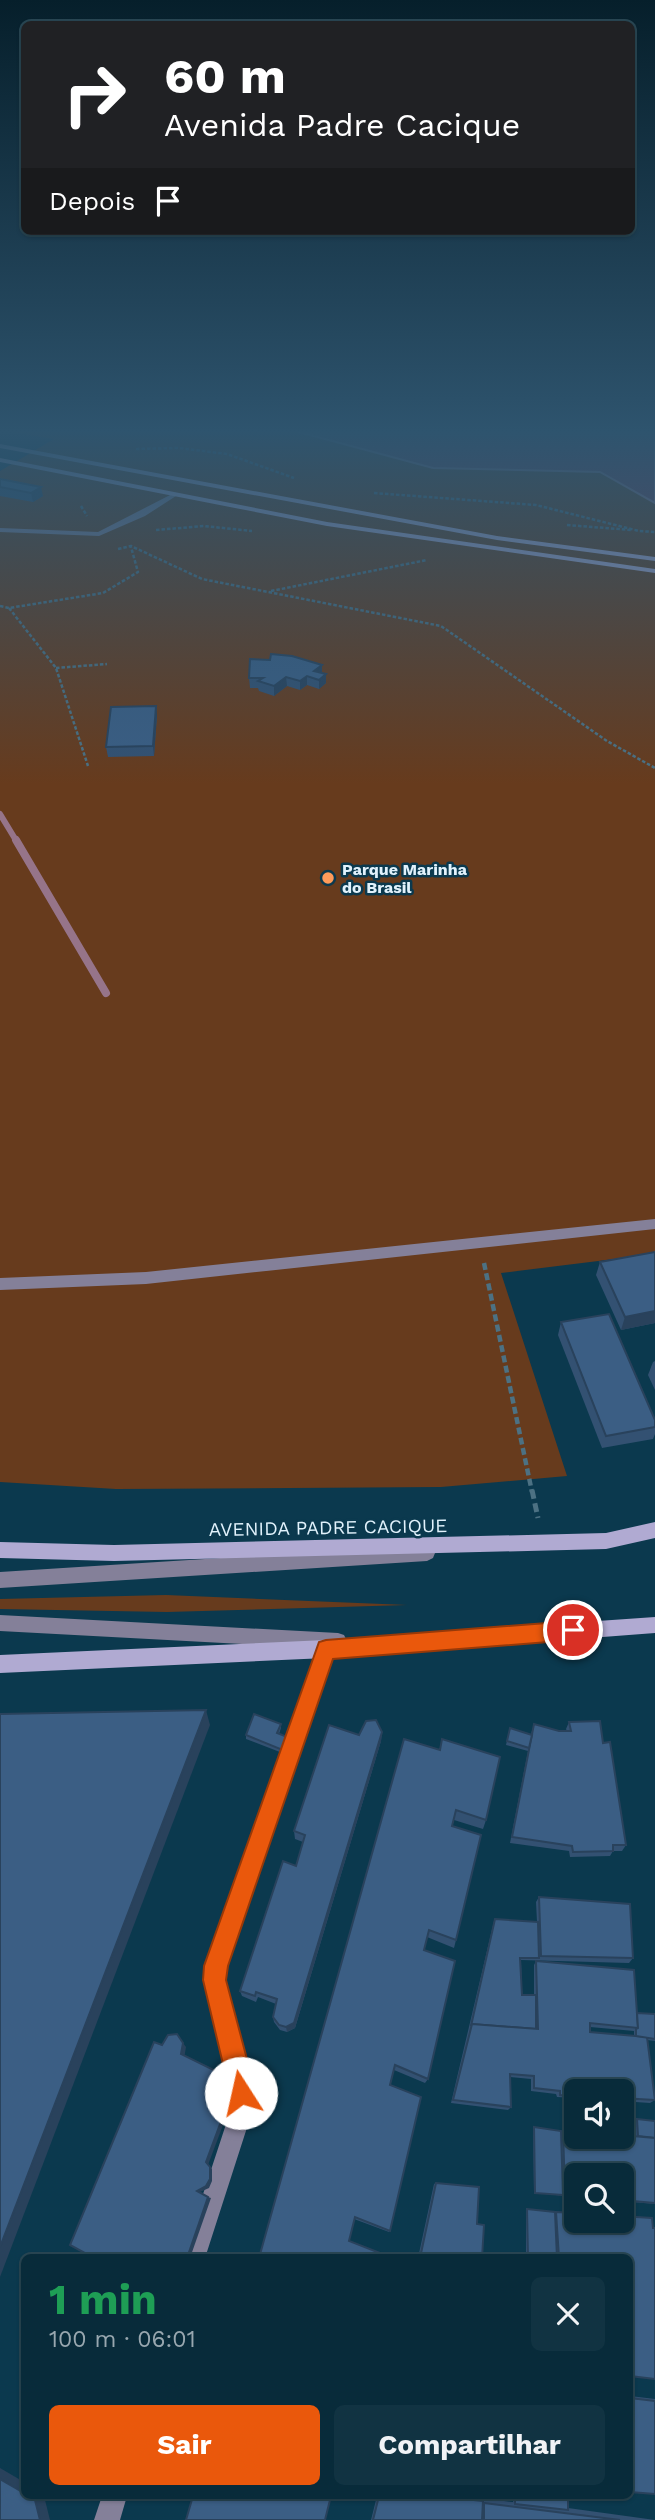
<!DOCTYPE html>
<html lang="pt">
<head>
<meta charset="utf-8">
<style>
  body { margin:0; font-family:"Work Sans",sans-serif; background:#113342; color:#f1f3f6; height:100vh; display:flex; flex-direction:column; font-size:26px; white-space:nowrap }
  * { box-sizing:border-box; margin:0 }
  p { font-size:23px; color:#98a7af }
  .icon { flex:none; width:38px; height:38px; fill:none; stroke:currentColor; stroke-width:2; stroke-linecap:round; stroke-linejoin:round }
  .map { position:relative; flex:1; overflow:hidden }
  .panel { position:absolute; left:21px; top:2254px; width:612px; height:245px; display:flex; flex-direction:column; background:#082b3a; border-radius:10px; box-shadow:0 2px 5px #0004,0 0 0 2px #294754 }
  .panel>* { flex:none }
  .top-card { position:absolute; left:21px; top:21px; width:614px; height:214px; border-radius:10px; box-shadow:0 2px 5px #0004,0 0 0 2px #294754; background:#202124; color:#fff; overflow:hidden }
  .fabs { position:absolute; left:564px; top:2079px; display:grid; gap:14px }
  .fabs a { display:grid; place-items:center; width:70px; height:70px; border-radius:10px; background:#082b3a; box-shadow:0 2px 5px #0004,0 0 0 2px #294754; font-size:35px }
  .pin { position:absolute; display:grid; place-items:center; width:60px; height:60px; color:#fff; margin:-30px; border:4px solid #fff; border-radius:50%; box-shadow:0 2px 7px #0007 }
  .me { position:absolute; width:77px; margin:-38px; rotate:350deg; stroke-linejoin:round; filter:drop-shadow(0 0 5px #0008) }
  .turn { display:flex; align-items:center; gap:24px; height:147px; padding:0 28px; font-size:32px }
  .turn .icon { width:91px; height:91px; stroke-width:2.5 }
  .turn b { display:block; font-size:49px; line-height:60px }
  .then { display:flex; align-items:center; height:66px; padding:0 28px; background:#0003; gap:14px; font-size:26px }
  .round { display:grid; place-items:center; flex:none; width:74px; height:74px; border-radius:10px; background:#113342 }
  .headline { display:flex; align-items:center; justify-content:space-between; height:119px; padding:0 28px }
  h1 { font-size:42px; font-weight:700; line-height:52px; color:#1e9e55 }
  .button { display:flex; gap:14px; margin-top:auto; padding:14px 28px }
  .button a { flex:1; height:80px; border-radius:10px; background:#ea580c; color:#fff; font-size:28px; font-weight:700; line-height:80px; text-align:center }
  .button a+a { background:#113342; color:#f1f3f6 }
  .map>svg:first-child { display:block }
  .green { fill:#673b1d }
  .water { fill:#763e58; stroke:#967489; stroke-width:2 }
  .lines { fill:none; stroke-linecap:round; stroke-linejoin:round }
  .stream-far1 { stroke:#967489; stroke-width:6 }
  .stream { stroke:#967489; stroke-width:8 }
  .path-far2 { stroke:#4c7183; stroke-width:2.5; stroke-dasharray:3.5 2; stroke-linecap:butt }
  .path-far1 { stroke:#4c7183; stroke-width:4.5; stroke-dasharray:7 3.5; stroke-linecap:butt }
  .path { stroke:#4c7183; stroke-width:5; stroke-dasharray:9 4.5; stroke-linecap:butt }
  .service { fill:#848099; fill-rule:evenodd }
  .pedestrian { fill:#848099; fill-rule:evenodd }
  .minor { fill:#848099; fill-rule:evenodd }
  .secondary { fill:#b0aad2; fill-rule:evenodd }
  .wall { fill:#335172; fill-rule:evenodd }
  .shaded-wall { fill:#29425c }
  .building { fill:#3b5e84; stroke:#29425c; stroke-width:2 }
  .route { fill:#ea580c; stroke:#983908; stroke-width:2 }
  .poi-dot { fill:#ff9b5a; stroke:#0b394e; stroke-width:2.5 }
  .labels { text-anchor:middle; stroke-width:5; stroke-linejoin:round; paint-order:stroke }
  .far-poi-label { font-size:16px; font-weight:bold; fill:#e1f2fc; stroke:#0b394e; text-anchor:start }
  .street-label { font-size:19px; fill:#e1f2fc; stroke:#0b394e }
</style>
</head>
<body>
<div class="map">
<svg width="655" height="2520" viewBox="0 0 655 2520">
  <rect width="100%" height="100%" fill="#0b394e"/>
  <g class="green">
    <polygon points="7,431 370,431 600,472 655,503 655,1254 501,1273 567,1476 441,1487 116,1489 0,1482 0,471 54,439"/>
    <polygon points="166,1595 407,1605 167,1612 0,1609 0,1599"/>
  </g>
  <polygon class="water" points="295,431 655,431 655,503 600,472 433,468"/>
  <g class="lines">
    <polyline class="stream-far1" points="0,814 17,842"/>
    <polyline class="stream" points="16,840 106,993"/>
    <g class="path-far2">
      <polyline points="136,449 179,448 227,454 294,478"/>
      <polyline points="374,493 536,505 639,531 655,532"/>
      <polyline points="81,506 87,516"/>
      <polyline points="567,525 631,530"/>
      <polyline points="156,530 204,526 252,531"/>
      <polyline points="118,549 131,546 202,579 441,626 607,741 655,768"/>
      <polyline points="271,591 427,560"/>
      <polyline points="0,606 9,608 103,593 138,572 131,547"/>
      <polyline points="9,608 56,668 88,766"/>
      <polyline points="56,668 107,664"/>
    </g>
    <polyline class="path-far1" points="484,1263 532,1492"/>
    <polyline class="path" points="532,1490 538,1518"/>
    <g class="service">
      <polygon points="174,493 176,496 145,516 99,536 0,532 0,528 98,532"/>
      <polygon points="427,1545 433,1548 435,1553 433,1558 427,1561 0,1588 0,1572"/>
      <polygon points="0,1615 338,1633 344,1635 347,1641 344,1647 338,1649 0,1631"/>
    </g>
    <polygon class="pedestrian" points="655,1219 655,1229 146,1284 0,1290 0,1278 146,1272"/>
    <g class="minor">
      <polygon points="326,1640 332,1643 335,1649 226,1966 225,1980 251,2078 253,2109 205,2258 182,2258 231,2109 229,2078 205,1980 206,1966 317,1649 320,1643"/>
      <polygon points="102,2496 127,2496 120,2520 94,2520"/>
    </g>
    <g class="secondary">
      <polygon points="0,444 497,536 655,557 655,561 497,540 0,448"/>
      <polygon points="0,458 327,522 655,569 655,573 327,526 0,462"/>
      <polygon points="655,1522 655,1538 606,1549 114,1561 0,1558 0,1542 114,1545 606,1533"/>
      <polygon points="655,1617 655,1633 326,1658 0,1673 0,1655 326,1640"/>
    </g>
  </g>
  <g class="wall">
    <polygon points="0,479 43,496 33,502 0,496"/>
    <polygon points="322,665 322,673 326,683 319,689 307,685 300,690 287,686 274,696 259,691 258,688 250,688 249,678"/>
    <polygon points="157,715 154,756 108,757 106,747"/>
    <polygon points="655,1252 655,1323 621,1330 596,1275 600,1262"/>
    <polygon points="561,1322 655,1420 655,1434 653,1439 602,1448 558,1335"/>
    <polygon points="655,1361 655,1390 648,1375 653,1362"/>
    <polygon points="569,1722 603,1743 626,1845 622,1851 613,1851 610,1856 570,1857 569,1851 510,1843 528,1751 506,1745 509,1731 531,1734 534,1724 559,1731 567,1731 566,1729"/>
    <polygon points="281,1724 281,1728 279,1734 290,1738 290,1741 285,1754 246,1739 246,1735"/>
    <polygon points="382,1732 381,1741 295,2028 287,2032 280,2030 274,2022 273,2017 276,2004 258,1997 256,2002 242,1996 240,1991 296,1866 303,1842 295,1839 294,1831 359,1735"/>
    <polygon points="404,1739 486,1820 483,1829 454,1820 452,1826 456,1940 454,1948 427,1937 424,1950 428,2079 425,2083 394,2070 390,2085 390,2231 389,2232 354,2219 259,2258"/>
    <path d="M539 1897 633 1958 629 1963 521 1960 522 1995H534V1965L536 1961 637 2013 655 2014V2041L647 2040 655 2100 650 2103 621 2101V2091H576V2098L557 2097 556 2094 531 2091V2079L510 2077 511 2107 508 2110 451 2103 494 1921 495 1919 537 1922 536 1902ZM590 2027 634 2031V2036L590 2032Z"/>
    <polygon points="637,2119 655,2121 655,2204 621,2201 621,2175 576,2175 576,2197 534,2193 533,2128 534,2127 561,2131 563,2130 635,2136 634,2121"/>
    <polygon points="436,2183 477,2224 482,2258 418,2258 434,2184"/>
    <polygon points="527,2209 556,2212 621,2221 630,2258 526,2258 526,2210"/>
    <polygon points="630,2396 655,2399 655,2494 630,2492"/>
    <polygon points="377,2496 465,2496 513,2502 513,2496 568,2496 568,2508 655,2520 371,2520"/>
  </g>
  <g class="shaded-wall">
    <polygon points="41,487 43,496 33,502 31,493"/>
    <polygon points="322,665 322,674 314,671"/>
    <polygon points="326,674 326,683 319,689 319,680"/>
    <polygon points="307,676 307,685 300,690 300,681"/>
    <polygon points="286,677 287,686 274,696 274,686"/>
    <polygon points="156,706 157,715 154,756 153,746"/>
    <polygon points="655,1311 655,1323 621,1330 625,1317"/>
    <polygon points="206,1710 210,1725 0,2277 0,2247"/>
    <polygon points="382,1732 381,1741 295,2028 287,2032 286,2027"/>
    <polygon points="183,2043 186,2047 184,2059 181,2054"/>
    <polygon points="236,2081 238,2085 208,2165 212,2169 212,2181 209,2188 200,2192 197,2191 206,2162"/>
    <polygon points="208,2197 211,2198 190,2258 187,2258"/>
    <polygon points="0,2468 24,2482 24,2493 0,2479"/>
    <polygon points="28,2496 44,2496 50,2520 40,2520"/>
  </g>
  <g class="building">
    <polygon points="0,479 41,487 31,493 0,487"/>
    <polygon points="271,654 292,656 322,665 314,671 326,674 319,680 307,676 300,681 286,677 274,686 258,681 263,678 249,678 250,659 270,660"/>
    <polygon points="156,706 153,746 106,747 111,707"/>
    <polygon points="655,1252 655,1311 625,1317 600,1262"/>
    <polygon points="609,1314 655,1420 655,1427 606,1436 561,1322"/>
    <polygon points="206,1710 0,2247 0,1714"/>
    <polygon points="254,1714 281,1724 277,1733 290,1738 285,1751 246,1735"/>
    <polygon points="376,1720 382,1732 294,2023 286,2027 279,2025 273,2017 277,1999 256,1992 255,1996 240,1991 283,1861 296,1866 305,1835 294,1831 329,1725 359,1735 366,1721"/>
    <polygon points="600,1721 603,1743 610,1742 626,1845 613,1845 613,1851 573,1852 572,1846 512,1837 534,1724 559,1731 571,1731 569,1722"/>
    <polygon points="510,1728 532,1735 529,1748 507,1741"/>
    <polygon points="404,1739 440,1750 442,1739 500,1757 486,1820 456,1810 452,1826 481,1835 456,1940 429,1930 424,1950 455,1961 428,2079 395,2065 390,2085 421,2097 390,2231 355,2217 349,2241 385,2255 385,2258 259,2258"/>
    <polygon points="539,1897 630,1904 633,1958 541,1956"/>
    <polygon points="495,1919 538,1922 539,1958 520,1958 522,1995 536,1995 536,2029 472,2024 471,2026"/>
    <polygon points="536,1961 634,1970 638,2028 590,2023 590,2032 647,2037 655,2100 621,2098 621,2091 576,2091 576,2096 560,2095 560,2091 534,2088 534,2076 510,2074 511,2107 453,2100 472,2024 538,2029"/>
    <polygon points="637,2013 655,2014 655,2039 636,2036 636,2029 638,2028"/>
    <polygon points="177,2034 183,2043 181,2054 236,2081 206,2162 210,2167 210,2179 206,2186 197,2191 208,2197 187,2258 94,2258 70,2245 154,2042 162,2045 168,2035"/>
    <polygon points="637,2119 655,2121 655,2138 638,2136"/>
    <polygon points="534,2127 561,2131 563,2195 535,2193"/>
    <polygon points="563,2130 576,2131 576,2137 621,2137 621,2135 655,2138 655,2203 621,2200 621,2175 576,2175 576,2195 565,2194"/>
    <polygon points="436,2183 479,2187 477,2224 484,2225 482,2258 420,2258"/>
    <polygon points="527,2209 555,2212 557,2258 528,2258"/>
    <polygon points="556,2212 576,2213 576,2221 621,2221 621,2216 652,2218 653,2228 655,2228 655,2379 630,2376 630,2258 559,2258"/>
    <polygon points="630,2398 655,2401 655,2494 630,2492"/>
    <polygon points="0,2479 24,2493 24,2496 28,2496 35,2500 40,2520 0,2520"/>
    <polygon points="193,2496 331,2496 325,2520 186,2520"/>
    <polygon points="379,2496 436,2496 483,2501 482,2520 373,2520"/>
    <polygon points="515,2496 568,2496 568,2510 515,2504"/>
    <polygon points="484,2503 620,2520 484,2520"/>
  </g>
  <linearGradient id="sky" x2="0" y2="1"><stop stop-color="#061f2b"/><stop offset="0.55" stop-color="#2e546e"/><stop offset="1" stop-color="#2e546e" stop-opacity="0"/></linearGradient>
  <rect width="655" height="784" fill="url(#sky)"/>
  <polygon class="route" points="573,1621 580,1624 583,1630 580,1637 573,1640 333,1659 228,1966 226,1980 252,2078 253,2093 250,2102 241,2105 232,2102 203,1980 204,1966 319,1642 326,1640"/>
  <circle class="poi-dot" cx="328" cy="878" r="7"/>
  <g class="labels">
    <g class="far-poi-label">
      <text x="342" y="875">Parque Marinha<tspan x="342" dy="18">do Brasil</tspan></text>
    </g>
    <g class="street-label">
      <text transform="translate(328 1527) rotate(-1)" y="7">AVENIDA PADRE CACIQUE</text>
    </g>
  </g>
</svg>
<div class="fabs">
<a><svg class="icon" aria-label="sound" viewBox="0 0 24 24"><path d="M4 9h4l5-4v14l-5-4H4zM17 9q2 3 0 6"/></svg></a>
<a><svg class="icon" aria-label="search" viewBox="0 0 24 24"><circle cx="10" cy="10" r="6"/><path d="M15 15l6 6"/></svg></a>
</div>
<div class="pin" style="left:573px;top:1630px;background:#d93025"><svg class="icon" aria-label="arrive" viewBox="0 0 24 24"><path d="M6 21V4h12l-3 4 3 4H6"/></svg></div>
<svg class="me" style="left:241px;top:2093px" viewBox="-20 -20 40 40"><circle r="19" fill="#fff"/><path d="M0-13L10 11 0 6-10 11z" fill="#ea580c"/></svg>
<div class="top-card">
<div class="turn"><svg class="icon" aria-label="right" viewBox="0 0 24 24"><path d="M7 20v-9h11M14 6l5 5-5 5"/></svg><div><b>60 m</b>Avenida Padre Cacique</div></div>
<div class="then">Depois<svg class="icon" aria-label="arrive" viewBox="0 0 24 24"><path d="M6 21V4h12l-3 4 3 4H6"/></svg></div>
</div>
<section class="panel">
<div class="headline"><div><h1>1 min</h1><p>100 m · 06:01</p></div><a class="round"><svg class="icon" aria-label="close" viewBox="0 0 24 24"><path d="M6 6l12 12M18 6L6 18"/></svg></a></div>
<div class="button"><a>Sair</a><a>Compartilhar</a></div>
</section>
</div>
</body>
</html>
